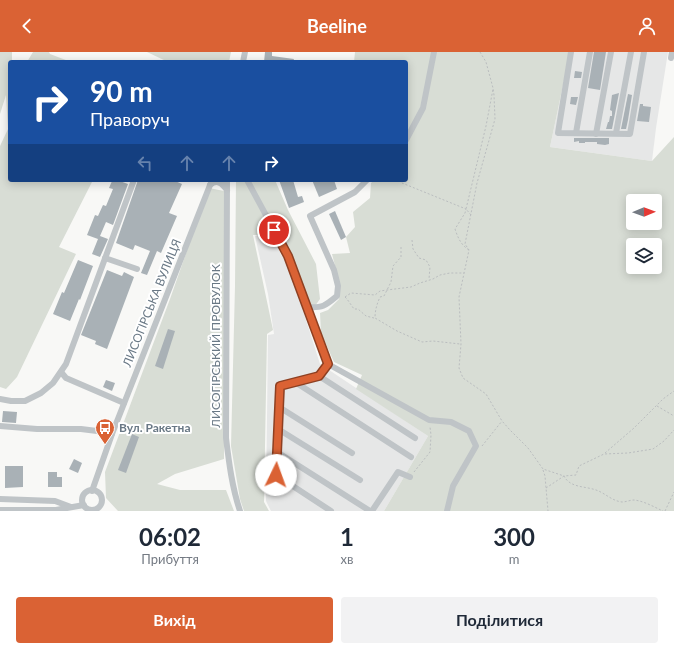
<!DOCTYPE html>
<html lang="uk">
<head>
<meta charset="utf-8">
<style>
  body { margin:0; font-family:Lato,sans-serif; background:#f2f2f3; color:#1f2937; height:100vh; display:flex; flex-direction:column; font-size:15px; white-space:nowrap }
  * { box-sizing:border-box; margin:0 }
  p { font-size:13px; color:#747a83 }
  .icon { flex:none; width:22px; height:22px; fill:none; stroke:currentColor; stroke-width:2; stroke-linecap:round; stroke-linejoin:round }
  .map { position:relative; height:459px; overflow:hidden }
  .panel { display:flex; flex-direction:column; background:#fff; flex:1 }
  .panel>* { flex:none }
  .banner { position:absolute; left:8px; top:8px; width:400px; height:122px; border-radius:4px; box-shadow:0 2px 10px #0003; background:#1a4fa0; color:#fff; overflow:hidden }
  .needle { width:26px; rotate:89deg }
  .buttons { position:absolute; left:626px; top:142px; display:grid; gap:8px }
  .buttons a { display:grid; place-items:center; width:36px; height:36px; border-radius:4px; background:#fff; box-shadow:0 2px 10px #0003; font-size:20px }
  .pin { position:absolute; display:grid; place-items:center; width:34px; height:34px; color:#fff; margin:-17px; border:2px solid #fff; border-radius:50%; box-shadow:0 1px 4px #0007 }
  .me { position:absolute; width:44px; margin:-22px; rotate:3deg; stroke-linejoin:round; filter:drop-shadow(0 0 3px #0008) }
  .turn { display:flex; align-items:center; gap:14px; height:84px; padding:0 16px; font-size:18px }
  .turn .icon { width:52px; height:52px; stroke-width:2.5 }
  .turn b { display:block; font-size:28px; line-height:34px }
  .lanes { display:flex; align-items:center; height:38px; padding:0 16px; background:#0003; justify-content:center; gap:20px; direction:ltr }
  .lanes .off { opacity:.35 }
  .eta { display:flex; justify-content:space-evenly; align-items:center; height:68px; text-align:center }
  .eta b { font-size:24px; font-weight:700; line-height:28px }
  .cta { display:flex; gap:8px; margin-top:auto; padding:8px 16px }
  .cta a { flex:1; height:46px; border-radius:4px; background:#da6234; color:#fff; font-size:16px; font-weight:700; line-height:46px; text-align:center }
  .cta a+a { background:#f2f2f3; color:#1f2937 }
  header { display:flex; justify-content:space-between; align-items:center; height:52px; padding:0 16px; background:#da6234; color:#fff; font-size:18px; font-weight:700 }
  .map>svg:first-child { display:block }
  .built { fill:#e6e7e7 }
  .green { fill:#d8ddd5; fill-rule:evenodd }
  .building { fill:#a9b1b6 }
  .lines { fill:none; stroke-linecap:round; stroke-linejoin:round }
  .path { stroke:#babdbf; stroke-width:1; stroke-dasharray:2 2; stroke-linecap:butt }
  .minor { stroke:#bfc4c7; stroke-width:6 }
  .route-casing { stroke:#8e4022; stroke-width:10 }
  .route { stroke:#da6234; stroke-width:7 }
  .labels { text-anchor:middle; stroke-width:4; stroke-linejoin:round; paint-order:stroke }
  .street-label { font-size:12px; fill:#697885; stroke:#fff }
  .poi-label { font-size:12px; font-weight:bold; fill:#697885; stroke:#fff; text-anchor:start }
</style>
</head>
<body>
<header><svg class="icon" aria-label="back" viewBox="0 0 24 24"><path d="M15 5l-7 7 7 7"/></svg>Beeline<svg class="icon" aria-label="person" viewBox="0 0 24 24"><circle cx="12" cy="8" r="4"/><path d="M4 21q1-7 8-7t8 7"/></svg></header>
<div class="map">
<svg width="674" height="459" viewBox="0 0 674 459">
  <rect width="100%" height="100%" fill="#f8f8f6"/>
  <g class="built">
    <polygon points="570,0 668,0 656,76 652,109 550,95"/>
    <polygon points="273,183 281,203 287,208 320,312 428,384 384,459 271,459 266,449 268,283 274,282 268,242 255,184"/>
  </g>
  <g class="green">
    <polygon points="0,0 12,0 12,10 10,10 10,27 8,34 10,32 10,128 93,128 59,195 76,202 17,325 6,337 0,335 0,94 8,77 6,43 0,62"/>
    <polygon points="33,0 49,0 50,2 71,10 27,10"/>
    <polygon points="147,0 231,0 229,10 168,10"/>
    <path d="M355 0H570L550 95 652 109 674 85V459H384L428 384 356 337 362 323 334 310 321 281 320 261 328 258 339 247 340 233 332 202 350 201 346 185 355 175 353 160 370 146 371 131 374 128H406V10H354ZM633 149H655V171H633ZM633 193H655V215H633Z"/>
    <polygon points="236,128 275,128 288,158 316,212 320,247 307,265 283,182 253,183 273,278 267,282 264,450 269,459 244,459 240,447 231,394 235,234"/>
    <polygon points="209,136 224,139 224,407 175,422 157,432 180,438 226,438 234,459 118,459 106,446 105,420 170,247"/>
  </g>
  <g class="building">
    <polygon points="265,0 272,0 272,4 294,7 293,10 264,10"/>
    <polygon points="594,0 606,0 600,38 588,36"/>
    <polygon points="575,19 582,20 581,26 574,26"/>
    <polygon points="619,41 612,77 606,77 608,70 609,70 610,64 612,64 612,59 610,58 612,43"/>
    <polygon points="628,42 632,43 628,68 626,77 621,77"/>
    <polygon points="571,45 578,45 576,53 570,52"/>
    <polygon points="640,52 643,52 643,54 651,55 649,70 637,69"/>
    <polygon points="574,86 609,86 609,92 605,93 597,92 597,90 585,90 585,91 579,91 579,89 574,90"/>
    <polygon points="117,128 128,132 113,173 106,170 100,184 108,187 100,205 92,202 98,187 87,183 95,163 98,164 103,153 106,154 113,137 109,136 112,129 116,130"/>
    <polygon points="138,128 173,128 182,132 169,161 177,164 161,201 157,199 147,223 141,221 150,199 135,193 133,198 116,191"/>
    <polygon points="279,128 293,128 298,145 302,144 304,150 289,156"/>
    <polygon points="312,128 334,128 337,137 319,145"/>
    <polygon points="335,159 346,185 341,188 329,162"/>
    <polygon points="78,208 93,214 80,248 79,247 70,269 53,262 62,240 64,241"/>
    <polygon points="107,218 122,224 124,220 134,225 107,297 95,292 96,289 81,283"/>
    <polygon points="168,277 175,279 163,317 155,314"/>
    <polygon points="106,328 115,331 112,339 103,335"/>
    <polygon points="3,359 17,360 16,371 2,370"/>
    <polygon points="132,382 139,385 126,421 118,418"/>
    <polygon points="74,407 82,411 78,421 69,417"/>
    <polygon points="5,414 23,414 23,435 5,436"/>
    <polygon points="48,420 57,420 57,425 62,425 62,435 48,435"/>
  </g>
  <g class="lines">
    <g class="path">
      <path d="M480 0 486 10 493 36 494 43 495 67 477 131 465 192 469 198 459 245 461 292 459 316 463 326 486 342 502 369 510 378 528 396 543 417 564 424C570 436 585 434 596 438 605 441 612 449 622 450 626 450 630 448 634 448 644 449 654 455 663 459"/>
      <path d="M399 128 402 131 466 157 465 161 455 177C458 186 461 193 469 198"/>
      <polyline points="471,163 466,157 486,74 493,37"/>
      <polyline points="412,188 413,197 419,206 426,208 430,215 429,227"/>
      <path d="M401 195V205L393 214 391 230 384 244 380 245C377 252 375 258 375 266L397 279 422 290 433 289 460 292"/>
      <polyline points="345,245 351,241 375,243 380,239 387,238 411,235 420,231 433,227 440,223 450,221 464,221"/>
      <polyline points="345,245 347,247 354,257 358,257 366,264 374,266"/>
      <polyline points="657,354 674,364"/>
      <polyline points="482,394 502,369"/>
      <polyline points="605,401 634,376 663,347 674,339"/>
      <polyline points="543,418 545,424 548,459"/>
      <polyline points="414,420 430,400 431,383 430,375"/>
      <polyline points="546,436 564,424 576,423 579,414 604,402 628,401 653,397 664,389 674,378"/>
      <polyline points="665,459 674,440"/>
    </g>
    <g class="minor">
      <polyline points="571,0 558,81 630,82 644,0"/>
      <polyline points="671,6 672,0"/>
      <polyline points="243,10 245,0"/>
      <polyline points="576,81 590,0"/>
      <polyline points="616,81 631,0"/>
      <polyline points="596,82 611,0"/>
      <polyline points="406,88 423,56 434,0"/>
      <path d="M227 128 226 386C229 411 232 435 240 459"/>
      <polyline points="247,128 288,204 328,312 319,324 280,334 276,427"/>
      <path d="M210 133C217 127 222 131 227 138"/>
      <polyline points="105,206 137,217"/>
      <path d="M307 255C323 256 325 254 337 244L338 234 334 218 310 164 355 140 367 128"/>
      <polyline points="328,312 429,368 451,370 469,379 476,394 453,434 447,459"/>
      <polyline points="61,320 66,326 124,351"/>
      <polyline points="319,324 415,386"/>
      <polyline points="295,330 411,405"/>
      <polyline points="0,347 11,349 25,349 41,341 53,331 66,312 134,128"/>
      <polyline points="279,355 352,401"/>
      <polyline points="0,374 37,377 81,377 97,379 112,382"/>
      <polyline points="278,377 360,428"/>
      <polyline points="277,400 370,459"/>
      <polyline points="276,423 331,459"/>
      <circle cx="92" cy="448" r="10"/>
      <polyline points="92,439 112,382 212,128"/>
      <polyline points="0,447 55,449 71,455"/>
      <polyline points="0,458 56,458 84,453"/>
      <polyline points="372,459 398,420 410,425"/>
    </g>
  </g>
  <g class="lines">
    <defs>
      <polyline id="route" points="274,178 288,204 328,312 319,324 280,334 276,423"/>
    </defs>
    <use href="#route" class="route-casing"/>
    <use href="#route" class="route"/>
  </g>
  <defs>
    <symbol id="bus-pin" viewBox="-11 -11 22 30"><path d="M0 17L-7.5 6A9.5 9.5 0 1 1 7.5 6Z" fill="#da6234" stroke="#fff"/><path d="M-5-6H5V4H4V6H2V4H-2V6H-4V4H-5ZM-3.5-4V0h7V-4ZM-3.5 1.2v1.5H-2V1.2ZM2 1.2v1.5H3.5V1.2Z" fill="#fff"/></symbol>
  </defs>
  <g fill-rule="evenodd">
    <use href="#bus-pin" x="94" y="365" width="22" height="30"/>
  </g>
  <g class="labels">
    <g class="street-label">
      <text transform="translate(152 251) rotate(-68)" y="4">ЛИСОГІРСЬКА ВУЛИЦЯ</text>
      <text transform="translate(216 294) rotate(-90)" y="4">ЛИСОГІРСЬКИЙ ПРОВУЛОК</text>
    </g>
    <g class="poi-label">
      <text x="119" y="380">Вул. Ракетна</text>
    </g>
  </g>
</svg>
<div class="buttons">
<a><svg class="needle" viewBox="-14 -14 28 28"><path d="M0-13l5 13h-10z" fill="#e53935"/><path d="M0 13l5-13h-10z" fill="#747a83"/></svg></a>
<a><svg class="icon" aria-label="layers" viewBox="0 0 24 24"><path d="M12 4l9 5-9 5-9-5zM3 14l9 5 9-5"/></svg></a>
</div>
<div class="pin" style="left:274px;top:178px;background:#d93025"><svg class="icon" aria-label="arrive" viewBox="0 0 24 24"><path d="M6 21V4h12l-3 4 3 4H6"/></svg></div>
<svg class="me" style="left:276px;top:423px" viewBox="-20 -20 40 40"><circle r="19" fill="#fff"/><path d="M0-13L10 11 0 6-10 11z" fill="#da6234"/></svg>
<div class="banner">
<div class="turn"><svg class="icon" aria-label="right" viewBox="0 0 24 24"><path d="M7 20v-9h11M14 6l5 5-5 5"/></svg><div><b>90 m</b>Праворуч</div></div>
<div class="lanes"><svg class="icon off" aria-label="left" viewBox="0 0 24 24"><path d="M17 20v-9H6M10 6l-5 5 5 5"/></svg><svg class="icon off" aria-label="ahead" viewBox="0 0 24 24"><path d="M12 20V5M6 11l6-6 6 6"/></svg><svg class="icon off" aria-label="ahead" viewBox="0 0 24 24"><path d="M12 20V5M6 11l6-6 6 6"/></svg><svg class="icon" aria-label="right" viewBox="0 0 24 24"><path d="M7 20v-9h11M14 6l5 5-5 5"/></svg></div>
</div>
</div>
<section class="panel">
<div class="eta">
<div><b>06:02</b><p>Прибуття</p></div>
<div><b>1</b><p>хв</p></div>
<div><b>300</b><p>m</p></div>
</div>
<div class="cta"><a>Вихід</a><a>Поділитися</a></div>
</section>
</body>
</html>
